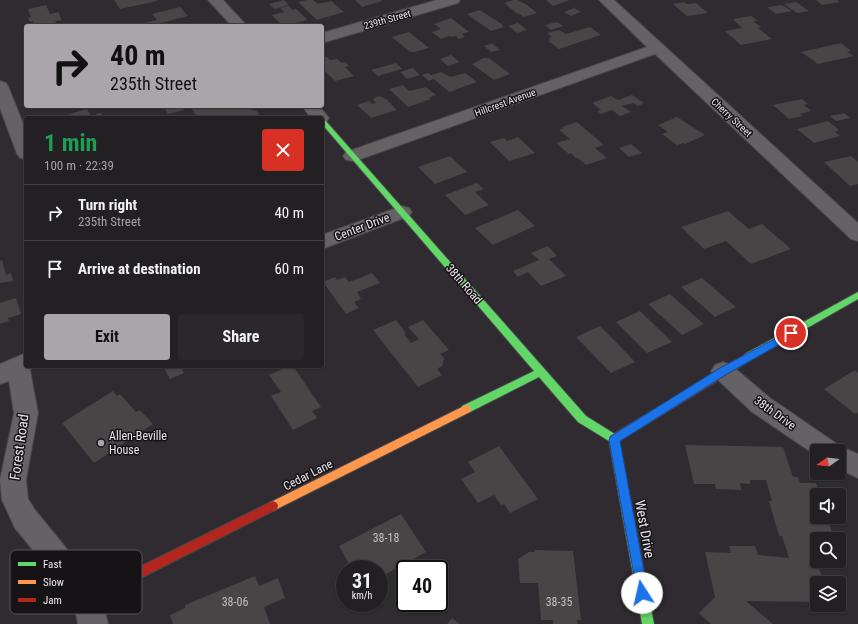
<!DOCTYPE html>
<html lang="en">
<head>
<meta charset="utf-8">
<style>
  body { margin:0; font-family:"Roboto Condensed",sans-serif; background:#2b282c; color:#f1f3f6; height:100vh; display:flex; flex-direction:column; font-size:15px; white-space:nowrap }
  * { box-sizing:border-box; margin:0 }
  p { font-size:13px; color:#a3a3a6 }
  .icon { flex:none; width:22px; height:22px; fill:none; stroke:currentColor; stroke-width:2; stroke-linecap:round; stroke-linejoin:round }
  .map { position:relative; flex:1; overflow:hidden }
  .side { position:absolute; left:24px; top:116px; width:300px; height:252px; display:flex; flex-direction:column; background:#232024; border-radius:4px; box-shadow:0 1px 3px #0004,0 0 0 1px #403e41 }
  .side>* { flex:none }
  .hud { position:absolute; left:24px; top:24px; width:300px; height:84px; border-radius:4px; box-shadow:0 1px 3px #0004,0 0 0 1px #403e41; background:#a9a5aa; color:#111; overflow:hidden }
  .needle { width:26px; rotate:256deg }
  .controls { position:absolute; left:810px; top:444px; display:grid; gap:8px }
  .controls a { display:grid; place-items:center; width:36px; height:36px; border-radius:4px; background:#232024; box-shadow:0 1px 3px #0004,0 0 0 1px #403e41; font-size:20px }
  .speed { position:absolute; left:336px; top:560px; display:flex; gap:8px; font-size:20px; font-weight:700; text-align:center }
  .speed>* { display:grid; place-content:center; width:52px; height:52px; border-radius:50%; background:#232024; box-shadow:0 1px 3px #0004,0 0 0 1px #403e41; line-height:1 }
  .speed small { font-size:10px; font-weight:400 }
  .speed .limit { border:2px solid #111; border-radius:6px; background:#fff; color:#111 }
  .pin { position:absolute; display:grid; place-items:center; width:34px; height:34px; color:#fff; margin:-17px; border:2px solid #fff; border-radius:50%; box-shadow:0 1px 4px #0007 }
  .me { position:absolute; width:44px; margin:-22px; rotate:350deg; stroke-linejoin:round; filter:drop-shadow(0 0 3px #0008) }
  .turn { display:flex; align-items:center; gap:14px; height:84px; padding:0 20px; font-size:18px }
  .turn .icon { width:52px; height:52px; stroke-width:2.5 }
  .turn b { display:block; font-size:28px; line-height:34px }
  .round { display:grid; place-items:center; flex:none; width:42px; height:42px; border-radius:4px; background:#2b282c }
  .overview { display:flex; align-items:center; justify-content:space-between; height:68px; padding:0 20px }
  h1 { font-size:24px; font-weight:700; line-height:30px; color:#1e9e55 }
  .action { display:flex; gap:8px; margin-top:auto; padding:8px 20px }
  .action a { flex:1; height:46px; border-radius:4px; background:#a9a5aa; color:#111; font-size:16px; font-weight:700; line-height:46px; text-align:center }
  .action a+a { background:#2b282c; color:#f1f3f6 }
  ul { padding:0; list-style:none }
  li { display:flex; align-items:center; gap:12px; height:56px; padding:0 20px; border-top:1px solid #403e41 }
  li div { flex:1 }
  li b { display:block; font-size:15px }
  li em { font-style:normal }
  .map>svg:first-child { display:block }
  .building { fill:#474545 }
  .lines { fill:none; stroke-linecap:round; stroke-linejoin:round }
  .street-casing { stroke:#49464a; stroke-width:2 }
  .fast-casing { stroke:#49464a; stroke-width:2 }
  .slow-casing { stroke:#49464a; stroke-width:2 }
  .jam-casing { stroke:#49464a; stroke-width:2 }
  .street { fill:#656266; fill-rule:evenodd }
  .fast { fill:#63d668; fill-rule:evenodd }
  .slow { fill:#ff974d; fill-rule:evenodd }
  .jam { fill:#b3261e; fill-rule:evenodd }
  .route { fill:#1a73e8; stroke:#114b97 }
  .poi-dot { fill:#a9a5aa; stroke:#161317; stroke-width:1.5 }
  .labels { text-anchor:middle; stroke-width:3; stroke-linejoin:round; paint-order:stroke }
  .far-street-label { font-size:10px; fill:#ebe6ec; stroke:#161317 }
  .street-label { font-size:12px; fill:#ebe6ec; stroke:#161317 }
  .poi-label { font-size:12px; fill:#ebe6ec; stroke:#161317; text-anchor:start }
  .near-number-label { font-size:12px; fill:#c2bec2 }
  .near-street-label { font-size:14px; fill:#ebe6ec; stroke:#161317 }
  .key { fill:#161317; stroke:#565257; stroke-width:1 }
  .key-label { font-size:11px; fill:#ebe6ec }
</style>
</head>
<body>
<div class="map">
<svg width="858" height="624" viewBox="0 0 858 624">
  <rect width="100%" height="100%" fill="#2f2b30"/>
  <g class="building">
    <polygon points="114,0 157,0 157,1 120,9"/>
    <polygon points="284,0 289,5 275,9 269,4"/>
    <polygon points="307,0 313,0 318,4 331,1 344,12 317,20 298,2"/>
    <polygon points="355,0 381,0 382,1 362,7"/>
    <polygon points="513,0 518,0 527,5 537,13 524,17 520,14 518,14 504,3"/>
    <polygon points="546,0 570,0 553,6"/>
    <polygon points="816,0 837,0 840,2 822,5"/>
    <polygon points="684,2 687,4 696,3 708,13 687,16 673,4"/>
    <polygon points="796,2 806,9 809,11 797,13 784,4"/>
    <polygon points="46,5 50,14 58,12 62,20 55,21 58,26 35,26 33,21 30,22 28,18 31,17 28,9"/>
    <polygon points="782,5 792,11 776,14 767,7"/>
    <polygon points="289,6 292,10 296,9 308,20 283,26 272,15 284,12 280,8"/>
    <polygon points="180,7 188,16 161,23 163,25 161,26 147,25 141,26 140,24 157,20 152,14"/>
    <polygon points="574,8 581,12 571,16 564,12"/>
    <polygon points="480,10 503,25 502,26 504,27 491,31 467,14"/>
    <polygon points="751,16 758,21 753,21 761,27 758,28 772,39 741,45 725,31 742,28 733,19"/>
    <polygon points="451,18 469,32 462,34 465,37 459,39 456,36 451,37 449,36 441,39 432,32 441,29 434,24"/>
    <polygon points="557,22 563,26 551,30 545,25"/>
    <polygon points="518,23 527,30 517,33 508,26"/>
    <polygon points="590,27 601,35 559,49 548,41 550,40 548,38 552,37 547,33 559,30 566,34"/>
    <polygon points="409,32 429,48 415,52 410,52 392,37"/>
    <polygon points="492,43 500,50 491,52 484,46"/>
    <polygon points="841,43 851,51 847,52 854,56 818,64 801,52"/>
    <polygon points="451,55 460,62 448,66 440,59"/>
    <polygon points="327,57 330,60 337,59 342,63 345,62 349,66 345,67 354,76 335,81 322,68 322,59"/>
    <polygon points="484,58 489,58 510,74 494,80 472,64"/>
    <polygon points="396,63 402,69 378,76 371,70"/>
    <polygon points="413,68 420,75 407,79 400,72"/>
    <polygon points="441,72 451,77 465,73 477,82 449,92 434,79 429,81 422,75 428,73 431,75"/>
    <polygon points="403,85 409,91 426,87 436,95 429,98 431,99 408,107 389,89"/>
    <polygon points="632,95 644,103 638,106 633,103 622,106 631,112 620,116 612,110 601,114 597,111 601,110 592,103 611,96 618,100"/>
    <polygon points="379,96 386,99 397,110 371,118 357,105 369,101 372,104 376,103 373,100 374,98"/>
    <polygon points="802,99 808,104 804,105 811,111 800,114 803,116 789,119 773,105"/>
    <polygon points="163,106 182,106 184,110 168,114"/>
    <polygon points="201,106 248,106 252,110 257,111 259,114 257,116 252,118 246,115 235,118 208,118 205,115 197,117 192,109"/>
    <polygon points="87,109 91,116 101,113 104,118 64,118 63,116"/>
    <polygon points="844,113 850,118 836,121 830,116"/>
    <polygon points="677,117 705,135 685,144 683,143 677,145 662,134 668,132 658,125"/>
    <polygon points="828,121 839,130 835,132 840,136 814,143 797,129"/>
    <polygon points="577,122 604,145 595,148 607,158 586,165 578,158 576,158 571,153 569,154 556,143 570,139 559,130 564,128 562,127"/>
    <polygon points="518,137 535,153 509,161 490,142 504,138 507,141"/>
    <polygon points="631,144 642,153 629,157 619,148"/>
    <polygon points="450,156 467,172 435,184 418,167"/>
    <polygon points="851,156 858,162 858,184 850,186 824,162"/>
    <polygon points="477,183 484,189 475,192 489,205 465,215 445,195"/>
    <polygon points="518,210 535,226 493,245 475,228"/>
    <polygon points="728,211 749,229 762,224 791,249 751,264 726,241 704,249 681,227"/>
    <polygon points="548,246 557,256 549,259 566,276 541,286 528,272 518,277 513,271 539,260 531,253"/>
    <polygon points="2,260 6,275 11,273 13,281 0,283 0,261"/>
    <polygon points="372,273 380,283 357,292 361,299 354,302 359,308 346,314 323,282 335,277 337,280 345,277 349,282"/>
    <polygon points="702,278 724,297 736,307 715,317 681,287"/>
    <polygon points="670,294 698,319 704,324 682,335 648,304"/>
    <polygon points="16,298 21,314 8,318 9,321 0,324 0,303"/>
    <polygon points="640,311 672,342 647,353 616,322"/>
    <polygon points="396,320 406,333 404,334 411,343 419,339 408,327 423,320 449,350 440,354 444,358 442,366 437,369 442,375 418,387 373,330"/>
    <polygon points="600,326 617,343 635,362 611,373 576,337"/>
    <polygon points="163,366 191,366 182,370 184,373 170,379"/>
    <polygon points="289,366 293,366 321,407 312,411 317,418 293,430 271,396 281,392 269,375"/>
    <polygon points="855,370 858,373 858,413 855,414 824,389"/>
    <polygon points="113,391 117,396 120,394 136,412 140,410 153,424 94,463 62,423"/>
    <polygon points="685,445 783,447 793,477 798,477 800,483 816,483 820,495 817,495 817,517 827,517 834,539 817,539 817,561 825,561 826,565 818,565 824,583 817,583 817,602 746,601 773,624 711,624 699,613 715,597 705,552 731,553 729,546 755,546 758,555 789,558 782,536 779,536 769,501 772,501 766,480 750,480 750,484 740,483 741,490 716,489 715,484 694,484"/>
    <polygon points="499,446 538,499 510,513 504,504 501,505 494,495 478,503 461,479 475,472 468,462"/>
    <polygon points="401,514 426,552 384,575 379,567 376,569 352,569 339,546"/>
    <polygon points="534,550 573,551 581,620 577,620 578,624 553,624 553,620 541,620 538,583 520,583 518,559 529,552 535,552"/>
    <polygon points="255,576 259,586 278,578 285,598 264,607 270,624 173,624 170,615 185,608 185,605"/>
    <polygon points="452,618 460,624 447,624"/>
  </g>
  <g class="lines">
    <defs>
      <g id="street">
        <polygon points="208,0 223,0 247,26 232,26"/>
        <polygon points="437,0 460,0 458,3 322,43 322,33"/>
        <polygon points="599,0 614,0 858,223 858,241 851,239 655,54 358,160 352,161 346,160 343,156 346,152 647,47"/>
        <polygon points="0,81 6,83 8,86 26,131 26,159 20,158 17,154 0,108"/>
        <polygon points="302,106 319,106 329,118 326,122 322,123 322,118 311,118"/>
        <polygon points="402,206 409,208 412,212 409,216 322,249 322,235"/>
        <polygon points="26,353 26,366 35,366 30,370 38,413 26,480 28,499 35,510 75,559 97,589 102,599 108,624 78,624 74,604 55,577 15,528 2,500 0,480 14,413 9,381 0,384 0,364"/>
        <polygon points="723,362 731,365 770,398 840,446 858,454 858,478 839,469 839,451 817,451 817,456 752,412 715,377 711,371 715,365"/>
      </g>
      <g id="fast">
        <polygon points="322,118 324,119 586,416 618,436 654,624 642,624 609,441 578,422 539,377 470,412 466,413 462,412 461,409 462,406 534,371 322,124"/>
        <polygon points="858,292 858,299 751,360 745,360 743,357 745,354"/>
      </g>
      <polygon id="slow" points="466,405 470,406 471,409 470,412 277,509 273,511 269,509 268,506 269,503"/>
      <g id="jam">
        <polygon points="748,353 751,354 753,357 751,360 618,442 614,443 610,442 609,439 610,436"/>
        <polygon points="273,501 277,503 278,506 277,509 91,603 87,605 83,603 81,599 83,595"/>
      </g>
    </defs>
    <use href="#street" class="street-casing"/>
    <use href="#fast" class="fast-casing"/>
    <use href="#slow" class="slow-casing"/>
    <use href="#jam" class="jam-casing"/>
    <use href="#street" class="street"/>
    <use href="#fast" class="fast"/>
    <use href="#slow" class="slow"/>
    <use href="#jam" class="jam"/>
  </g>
  <polygon class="route" points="791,330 794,331 795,333 794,336 727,374 620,441 648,593 647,597 642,599 638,597 609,440 611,436 720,368"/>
  <circle class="poi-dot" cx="101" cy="443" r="4"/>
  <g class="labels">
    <g class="far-street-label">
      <text transform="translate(387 19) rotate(-16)" y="4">239th Street</text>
      <text transform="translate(505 102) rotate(-20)" y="4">Hillcrest Avenue</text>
      <text transform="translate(732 117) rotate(43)" y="4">Cherry Street</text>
    </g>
    <g class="street-label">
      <text transform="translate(362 227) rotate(-21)" y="4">Center Drive</text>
      <text transform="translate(464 284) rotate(49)" y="4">38th Road</text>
      <text transform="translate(775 413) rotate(36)" y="4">38th Drive</text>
      <text transform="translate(308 475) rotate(-27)" y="4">Cedar Lane</text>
    </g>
    <g class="poi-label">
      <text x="109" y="440">Allen-Beville<tspan x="109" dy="14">House</tspan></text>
    </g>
    <g class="near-number-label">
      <text x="386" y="542">38-18</text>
      <text x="235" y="606">38-06</text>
      <text x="559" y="606">38-35</text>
    </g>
    <g class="near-street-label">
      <text transform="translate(19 447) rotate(-82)" y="5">Forest Road</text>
      <text transform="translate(645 529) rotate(80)" y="5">West Drive</text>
    </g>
  </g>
  <rect x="10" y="550" width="132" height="64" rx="6" class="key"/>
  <rect x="18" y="562" width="18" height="4" fill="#63d668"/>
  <rect x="18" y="580" width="18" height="4" fill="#ff974d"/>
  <rect x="18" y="598" width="18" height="4" fill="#b3261e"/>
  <g class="key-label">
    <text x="43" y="568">Fast</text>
    <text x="43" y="586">Slow</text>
    <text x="43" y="604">Jam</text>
  </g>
</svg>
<div class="controls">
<a><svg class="needle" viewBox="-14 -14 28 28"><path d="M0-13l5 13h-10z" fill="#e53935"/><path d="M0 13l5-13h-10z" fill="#a3a3a6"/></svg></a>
<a><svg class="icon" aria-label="sound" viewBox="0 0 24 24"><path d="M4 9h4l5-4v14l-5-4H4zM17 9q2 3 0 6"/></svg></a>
<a><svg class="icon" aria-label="search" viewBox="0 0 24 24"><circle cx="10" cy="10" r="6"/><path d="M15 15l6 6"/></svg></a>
<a><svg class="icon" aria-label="layers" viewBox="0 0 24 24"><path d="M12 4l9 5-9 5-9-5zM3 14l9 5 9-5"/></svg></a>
</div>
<div class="speed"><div>31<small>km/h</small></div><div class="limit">40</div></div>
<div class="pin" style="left:791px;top:333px;background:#d93025"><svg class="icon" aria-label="arrive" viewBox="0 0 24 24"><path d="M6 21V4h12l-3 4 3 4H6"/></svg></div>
<svg class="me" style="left:642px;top:593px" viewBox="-20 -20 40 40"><circle r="19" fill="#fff"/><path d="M0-13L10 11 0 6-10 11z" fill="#1a73e8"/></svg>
<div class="hud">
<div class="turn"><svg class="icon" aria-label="right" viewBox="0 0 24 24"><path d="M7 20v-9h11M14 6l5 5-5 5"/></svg><div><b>40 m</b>235th Street</div></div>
</div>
<section class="side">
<div class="overview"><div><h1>1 min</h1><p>100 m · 22:39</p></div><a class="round" style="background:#d93025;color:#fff"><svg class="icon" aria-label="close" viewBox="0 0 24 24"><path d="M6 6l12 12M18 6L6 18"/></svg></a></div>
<ul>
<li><svg class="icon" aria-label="right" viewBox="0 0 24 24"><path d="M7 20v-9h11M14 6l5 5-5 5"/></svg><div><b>Turn right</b><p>235th Street</p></div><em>40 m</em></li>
<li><svg class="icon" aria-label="arrive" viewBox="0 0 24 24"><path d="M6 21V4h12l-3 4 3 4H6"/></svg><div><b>Arrive at destination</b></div><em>60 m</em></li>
</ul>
<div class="action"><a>Exit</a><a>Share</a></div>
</section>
</div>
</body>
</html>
